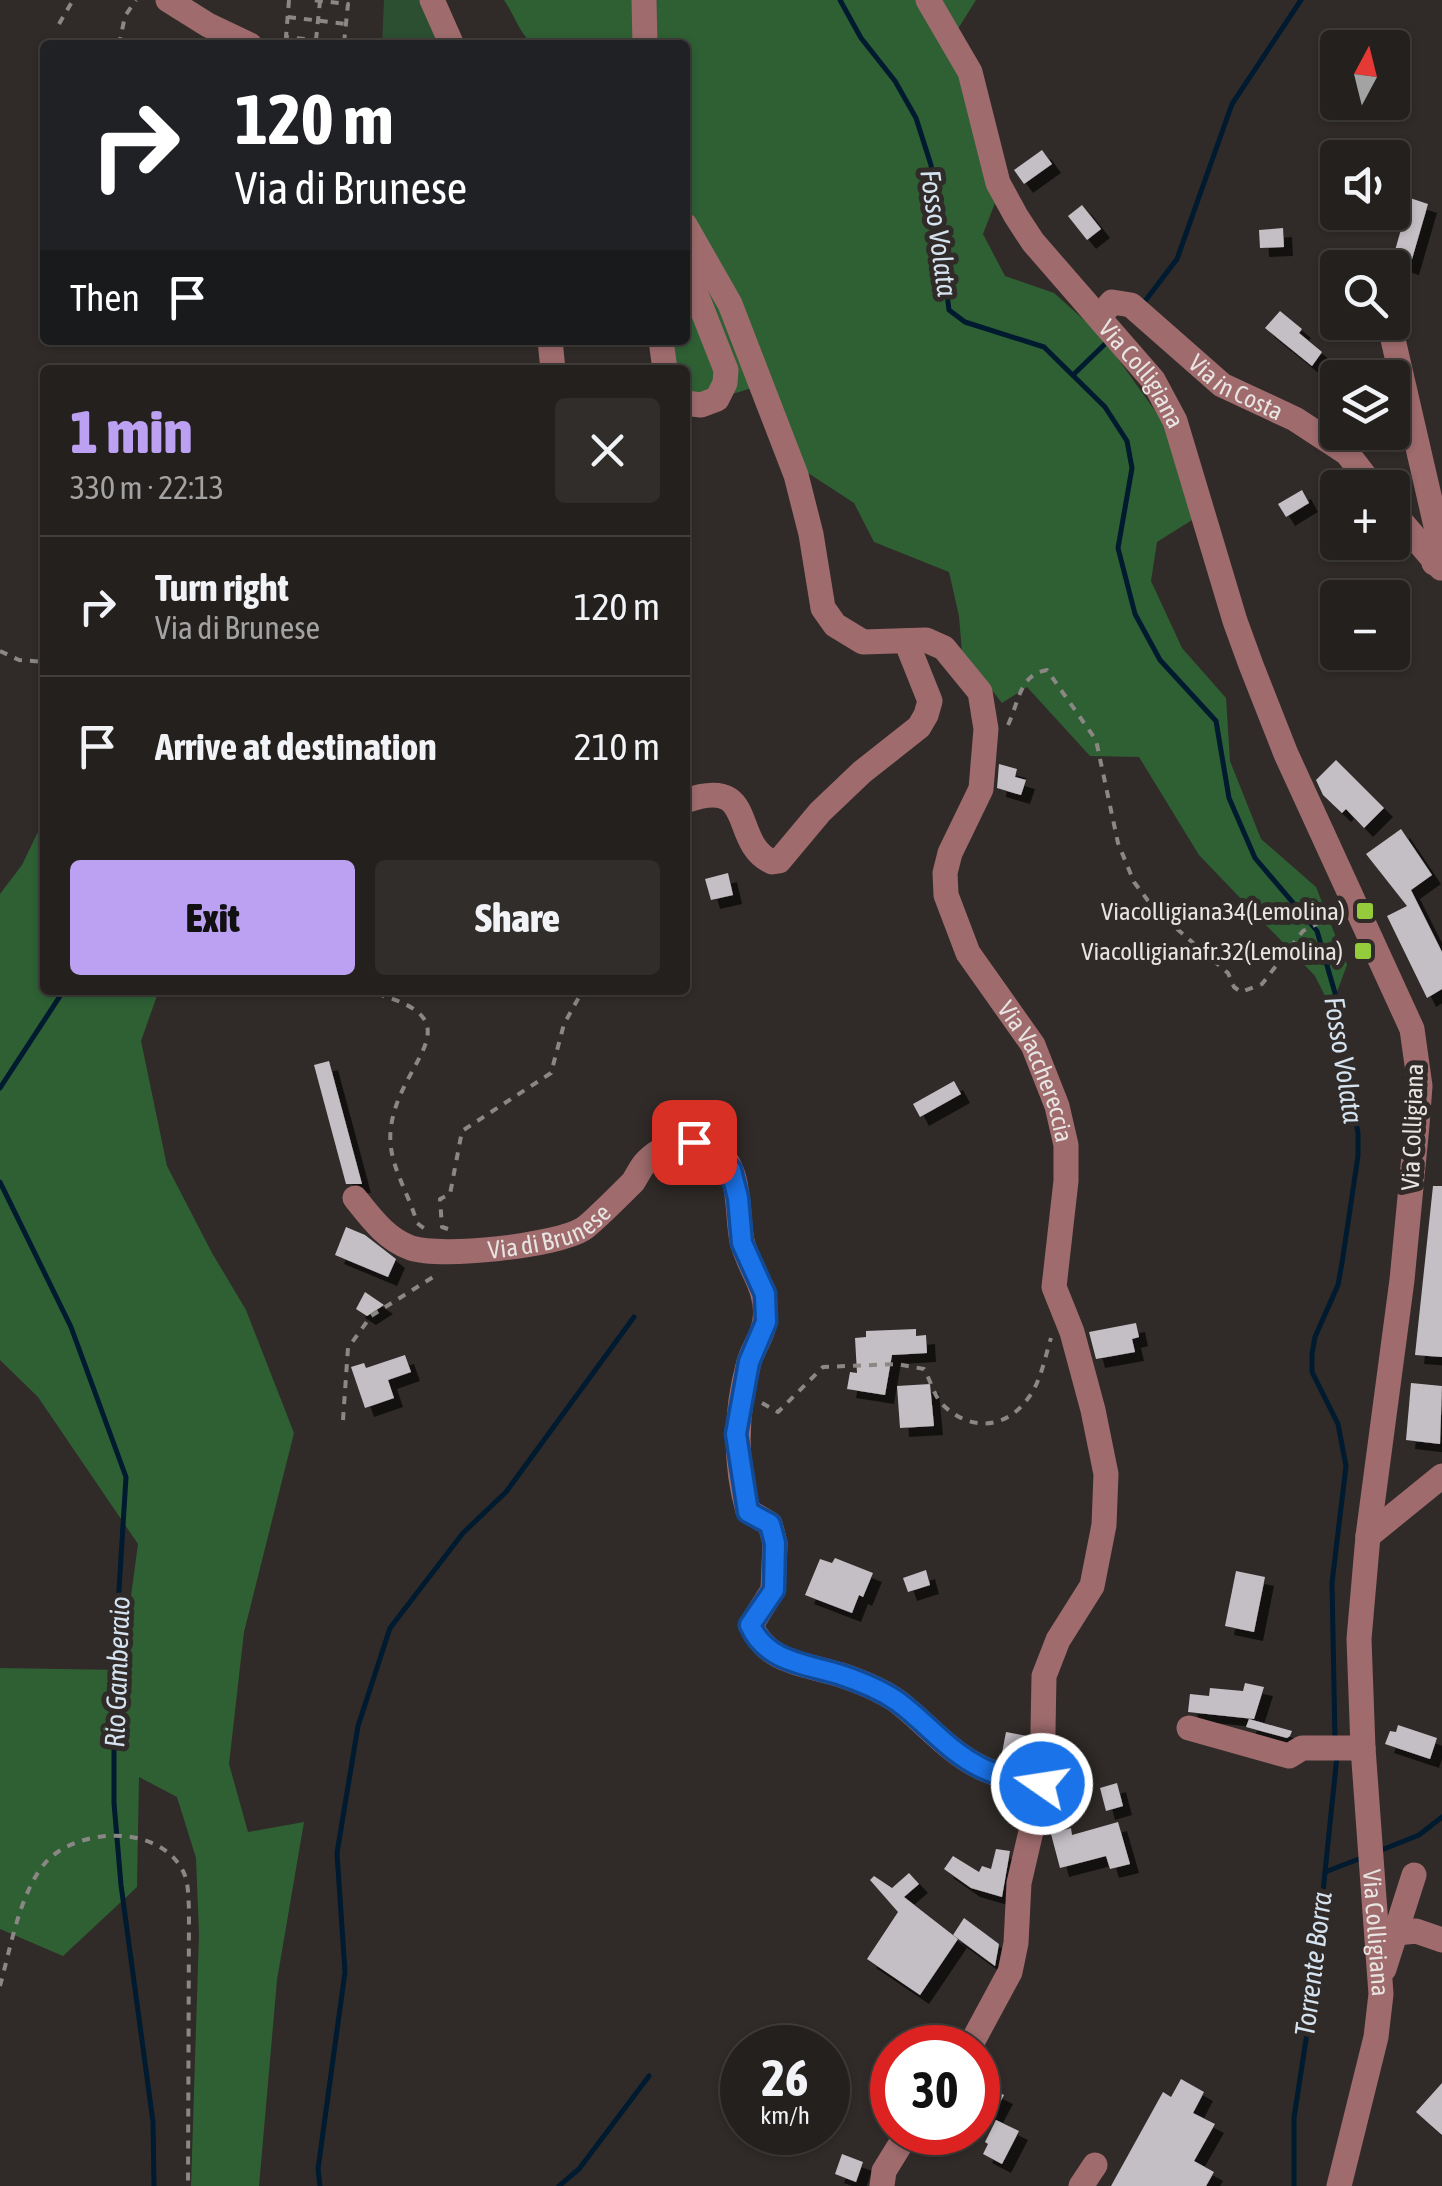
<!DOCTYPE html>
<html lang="en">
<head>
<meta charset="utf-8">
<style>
  body { margin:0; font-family:"Asap Condensed",sans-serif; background:#302d2b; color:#f1f3f6; height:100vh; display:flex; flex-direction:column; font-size:38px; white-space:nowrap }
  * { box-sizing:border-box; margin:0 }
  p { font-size:32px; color:#a3a3a4 }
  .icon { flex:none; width:55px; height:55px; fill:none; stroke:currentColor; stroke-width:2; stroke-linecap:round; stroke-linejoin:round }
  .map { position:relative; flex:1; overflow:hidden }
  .side { position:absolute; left:40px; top:365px; width:650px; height:630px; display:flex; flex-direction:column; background:#24201e; border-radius:10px; box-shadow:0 2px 8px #0004,0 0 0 2px #413e3c }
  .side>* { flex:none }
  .hud { position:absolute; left:40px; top:40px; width:650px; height:305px; border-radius:10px; box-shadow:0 2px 8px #0004,0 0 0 2px #413e3c; background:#202124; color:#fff; overflow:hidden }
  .needle { width:65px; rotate:7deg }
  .tools { position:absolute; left:1320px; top:30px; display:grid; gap:20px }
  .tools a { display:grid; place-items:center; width:90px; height:90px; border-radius:10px; background:#24201e; box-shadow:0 2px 8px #0004,0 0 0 2px #413e3c; font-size:50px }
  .speed { position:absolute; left:720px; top:2025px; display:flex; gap:20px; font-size:50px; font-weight:700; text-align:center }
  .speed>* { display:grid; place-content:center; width:130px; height:130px; border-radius:50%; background:#24201e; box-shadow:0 2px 8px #0004,0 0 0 2px #413e3c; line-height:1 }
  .speed small { font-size:25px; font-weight:400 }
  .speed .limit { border:15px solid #d22; background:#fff; color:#111 }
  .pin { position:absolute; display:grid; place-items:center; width:85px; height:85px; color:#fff; margin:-42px; border-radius:20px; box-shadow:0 5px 15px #0006 }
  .me { position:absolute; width:110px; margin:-55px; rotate:283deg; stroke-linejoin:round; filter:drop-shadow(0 0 8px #0008) }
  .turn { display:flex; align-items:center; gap:35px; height:210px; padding:0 30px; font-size:45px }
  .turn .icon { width:130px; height:130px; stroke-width:2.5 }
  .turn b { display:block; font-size:70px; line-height:85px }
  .then { display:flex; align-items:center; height:95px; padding:0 30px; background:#0003; gap:20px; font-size:38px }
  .round { display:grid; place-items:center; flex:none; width:105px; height:105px; border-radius:10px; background:#302d2b }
  .summary { display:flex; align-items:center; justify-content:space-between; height:170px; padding:0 30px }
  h1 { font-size:60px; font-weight:800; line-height:75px; color:#bca0f2 }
  .action { display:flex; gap:20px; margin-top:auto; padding:20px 30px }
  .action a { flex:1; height:115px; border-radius:10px; background:#bca0f2; color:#111; font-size:40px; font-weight:800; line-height:115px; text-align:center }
  .action a+a { background:#302d2b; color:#f1f3f6 }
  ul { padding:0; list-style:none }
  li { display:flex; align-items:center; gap:30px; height:140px; padding:0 30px; border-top:2px solid #413e3c }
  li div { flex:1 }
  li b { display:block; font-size:38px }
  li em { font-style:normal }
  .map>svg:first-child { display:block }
  .green { fill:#2d4f31 }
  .forest { fill:#2e6034 }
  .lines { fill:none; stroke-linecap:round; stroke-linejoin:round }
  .stream { stroke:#001a2f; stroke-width:5 }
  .building { fill:#c4bfc5; filter:url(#shadow) }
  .path { stroke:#8b8784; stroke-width:4; stroke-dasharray:8 8; stroke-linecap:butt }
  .minor { stroke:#9f6b6d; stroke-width:25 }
  .route-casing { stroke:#114b97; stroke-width:25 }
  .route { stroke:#1a73e8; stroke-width:18 }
  .poi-dot { fill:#94cc3c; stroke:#302b28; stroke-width:4 }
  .labels { text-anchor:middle; stroke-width:10; stroke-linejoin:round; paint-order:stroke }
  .street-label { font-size:25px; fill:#e7e4e2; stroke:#302b28 }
  .poi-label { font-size:25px; fill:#e7e4e2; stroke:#302b28; text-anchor:end }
  .water-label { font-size:28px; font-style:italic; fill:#d5e3f0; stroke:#302b28 }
</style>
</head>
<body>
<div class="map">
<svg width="1442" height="2186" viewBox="0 0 1442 2186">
  <defs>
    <filter id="shadow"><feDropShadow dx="9" dy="9" stdDeviation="0" flood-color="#0009"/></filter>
  </defs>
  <rect width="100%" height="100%" fill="#302b28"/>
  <polygon class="green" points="384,0 423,0 446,45 382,45"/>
  <g class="forest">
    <path d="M504 0H976L946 48 970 88 995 203 983 234 1005 276 1054 293 1101 335 1163 422 1192 520 1157 542 1151 581 1182 648 1226 698 1230 761 1261 839 1316 887 1347 965 1331 1008 1315 976 1199 855 1139 757 1090 756 1027 687 1002 703 962 652 959 616 949 572 874 542 854 503 808 473 768 383 729 395 685 392V370H673L667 340H685V45H534C520 35 514 14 504 0Z"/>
    <polygon points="45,817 45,990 159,990 141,1041 167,1166 212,1253 246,1310 294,1433 244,1632 229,1764 248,1832 304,1822 277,1980 259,2186 191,2186 199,1934 196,1858 177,1797 139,1777 137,1887 63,1956 0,1929 0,1668 121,1670 138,1544 38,1397 0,1360 0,894 22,865"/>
  </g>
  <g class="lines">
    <g class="stream">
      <polyline points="840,0 861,38 895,81 916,118 931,165 949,310 965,322 1044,347 1105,407 1127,441 1132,468 1118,548 1135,614 1160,660 1216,721 1229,798 1255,858 1317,931 1335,993 1339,1032 1358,1133 1358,1156 1342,1263 1338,1285 1315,1337 1312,1354 1312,1372 1338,1424 1346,1466 1332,1583 1335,1740"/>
      <polyline points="1142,305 1177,259 1232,104 1301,0"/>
      <polyline points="1073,375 1107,342"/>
      <polyline points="0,1088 64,990"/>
      <polyline points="0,1182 71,1327 126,1477 114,1671 114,1803 121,1885 153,2122 154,2186"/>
      <polyline points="1379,1851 1419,1835 1442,1817"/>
      <polyline points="1325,1872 1337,1756"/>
      <polyline points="320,2186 318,2169 345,1972 337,1853 358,1726 390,1628 463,1533 506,1492 634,1317"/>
      <polyline points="559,2186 579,2169 649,2076"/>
      <polyline points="1294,2186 1294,2118 1314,1987 1325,1872 1364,1857"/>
    </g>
  </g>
  <g class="building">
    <polygon points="1042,150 1052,164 1024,184 1014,170"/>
    <polygon points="1410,198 1428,204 1410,266 1392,261"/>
    <polygon points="1082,205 1101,229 1087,240 1068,216"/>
    <polygon points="1283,228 1284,247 1260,248 1259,230"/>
    <polygon points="1280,311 1302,329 1299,333 1322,352 1312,366 1265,328"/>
    <polygon points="1302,490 1309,503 1286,517 1278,504"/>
    <polygon points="1336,760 1384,808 1364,828 1346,809 1342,813 1323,795 1316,780"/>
    <polygon points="999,764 1017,769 1015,777 1026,780 1021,795 997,788"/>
    <polygon points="1401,829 1432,875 1411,890 1442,952 1442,989 1427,998 1387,916 1407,906 1366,854"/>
    <polygon points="728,873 733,895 711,900 705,879"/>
    <polygon points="329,1061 362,1184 346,1184 314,1065"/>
    <polygon points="954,1081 961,1094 920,1117 913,1104"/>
    <polygon points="1433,1186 1442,1186 1442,1357 1415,1355"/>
    <polygon points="346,1227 365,1235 396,1259 388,1277 335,1255"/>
    <polygon points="365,1292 384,1305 367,1316 356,1309"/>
    <polygon points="1136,1323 1139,1337 1132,1339 1135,1352 1096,1359 1089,1332"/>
    <polygon points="916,1329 916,1336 926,1335 927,1353 892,1355 885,1395 847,1389 850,1372 857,1373 855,1338 866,1337 866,1331"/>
    <polygon points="405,1355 411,1372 388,1380 394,1398 365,1408 351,1367 364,1363 366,1368"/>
    <polygon points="1411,1383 1442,1386 1440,1444 1406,1440"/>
    <polygon points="930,1384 934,1426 900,1428 897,1386"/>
    <polygon points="835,1558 873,1573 863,1597 859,1595 852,1613 805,1595 820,1559 832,1563"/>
    <polygon points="926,1570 930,1585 908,1592 903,1578"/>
    <polygon points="1236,1571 1265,1577 1254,1632 1225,1626"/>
    <polygon points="1245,1683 1264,1687 1254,1719 1188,1712 1190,1694 1209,1696 1210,1688 1243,1691"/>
    <polygon points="1249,1719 1292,1731 1290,1736 1287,1738 1246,1727"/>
    <polygon points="1398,1725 1437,1738 1430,1759 1385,1744 1390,1731 1396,1732"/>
    <polygon points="1006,1732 1027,1736 1026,1764 1001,1758"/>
    <polygon points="1117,1783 1123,1806 1106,1811 1100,1788"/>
    <polygon points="1118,1822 1130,1864 1110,1869 1106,1856 1060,1868 1051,1834 1071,1828 1072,1835"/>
    <polygon points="996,1849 1010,1851 1002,1897 971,1888 944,1869 953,1856 979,1872 982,1866 991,1869"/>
    <polygon points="909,1873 919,1884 904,1897 958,1939 920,1995 867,1959 898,1912 870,1880 874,1876 892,1888"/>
    <polygon points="964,1918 999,1944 995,1966 953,1935"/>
    <polygon points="1181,2079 1204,2092 1193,2113 1215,2124 1194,2161 1214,2172 1206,2186 1111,2186 1163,2092 1171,2097"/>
    <polygon points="978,2082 1004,2095 993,2116 978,2108"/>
    <polygon points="1442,2083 1442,2135 1416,2112"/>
    <polygon points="996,2120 1019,2131 1002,2164 983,2154 988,2144 985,2142"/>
    <polygon points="842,2154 863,2162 856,2182 835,2174"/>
  </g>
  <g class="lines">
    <g class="path">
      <polyline points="289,0 286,37 344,43 348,4 312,0"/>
      <polyline points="288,17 346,24"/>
      <polyline points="59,24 73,0"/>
      <polyline points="316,40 320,1"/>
      <polyline points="119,45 125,16 136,0"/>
      <polyline points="0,651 19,660 45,662"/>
      <path d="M1008 725C1019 702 1019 675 1047 670L1096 740 1118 843 1134 882 1155 910 1228 973 1234 987 1241 992 1262 984 1303 931 1338 913"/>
      <path d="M361 990C485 1018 400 1057 391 1127 386 1162 408 1190 417 1223L425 1229"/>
      <polyline points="448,1229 442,1227 440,1199 450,1194 462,1131 551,1073 564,1024 583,990"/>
      <path d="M762 1403 778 1412 823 1367 897 1364 924 1369C930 1379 934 1396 942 1404 970 1432 1006 1430 1029 1397 1041 1381 1045 1357 1051 1338"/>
      <polyline points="343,1420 348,1348 371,1316 438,1274"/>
      <path d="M0 1986C10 1950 20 1891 46 1862 78 1827 159 1824 183 1871 189 1883 188 1896 189 1909L188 2186"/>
    </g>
    <g class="minor">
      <polyline points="168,0 208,25 250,45"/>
      <polyline points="432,0 452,45"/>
      <polyline points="644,0 645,45"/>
      <path id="s1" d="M928 0 970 72 998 183 1016 216 1033 242 1153 380 1175 421 1235 621 1251 665 1286 754 1412 1029 1420 1086 1417 1125 1402 1280 1368 1536 1359 1639 1363 1748 1381 1994 1376 2037 1339 2186"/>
      <path id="s2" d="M685 225 730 304 796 475 811 534 823 608 835 625 863 642 926 640 944 648 980 692 986 729 981 789 950 853 945 873 946 895 968 953 1033 1045 1057 1106 1066 1145V1181L1054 1287 1072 1332 1093 1410 1106 1474 1104 1525 1092 1586 1058 1640 1044 1676 1042 1784 1019 1883 1016 1943 1010 1972 969 2048"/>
      <polyline points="685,266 726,370 725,383 717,399 701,405 685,403"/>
      <path id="s3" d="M1100 316 1112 302 1131 305 1222 385 1295 419 1347 453 1374 488"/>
      <polyline points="1389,322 1439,539 1434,563"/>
      <polyline points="550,340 553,370"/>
      <polyline points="661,340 665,370"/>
      <polyline points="1392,511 1441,568"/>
      <path d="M685 801C759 775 729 842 772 862L779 861 820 812 862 772 919 727 926 715 930 701 906 641"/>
      <path id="s4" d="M355 1198C371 1218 386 1239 411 1248 442 1258 556 1246 583 1229 590 1225 626 1189 633 1182 637 1176 640 1169 645 1163 661 1145 692 1136 714 1149 743 1167 736 1213 742 1241 749 1269 769 1289 765 1320 764 1334 753 1348 749 1362 735 1413 734 1461 748 1511L770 1524 775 1543 773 1590 751 1625C766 1663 806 1664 841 1675 859 1681 881 1690 897 1701 926 1723 947 1751 982 1768 1001 1777 1022 1780 1042 1784"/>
      <polyline points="1368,1536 1442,1476"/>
      <polyline points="1189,1728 1289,1756 1302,1748 1363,1748"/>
      <polyline points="1397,1933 1416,1931 1442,1940"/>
      <polyline points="1384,1969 1414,1875"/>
      <polyline points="882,2186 884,2171 908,2132"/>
      <polyline points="1081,2186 1095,2165"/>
    </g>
  </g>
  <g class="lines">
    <defs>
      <path id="route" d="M694 1142 716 1150 731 1170 738 1198 742 1243 765 1294 766 1322 749 1362 736 1434 748 1512 770 1524 775 1543 774 1590 750 1625C766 1662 806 1664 841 1675 859 1681 881 1690 897 1701 926 1722 947 1751 982 1768 1001 1777 1022 1780 1042 1784"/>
    </defs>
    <use href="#route" class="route-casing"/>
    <use href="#route" class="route"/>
  </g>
  <g class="poi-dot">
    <rect x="1355" y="901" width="20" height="20" rx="5"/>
    <rect x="1353" y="941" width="20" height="20" rx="5"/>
  </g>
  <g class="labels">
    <g class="street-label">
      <text dy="9" stroke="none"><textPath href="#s1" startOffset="438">Via Colligiana</textPath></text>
      <text dy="9" stroke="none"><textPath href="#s3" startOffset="172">Via in Costa</textPath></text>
      <text dy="9" stroke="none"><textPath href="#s2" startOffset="1015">Via Vacchereccia</textPath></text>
      <text transform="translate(1412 1127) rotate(-88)" y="9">Via Colligiana</text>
      <text dy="9" stroke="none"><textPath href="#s4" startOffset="218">Via di Brunese</textPath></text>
      <text dy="9" stroke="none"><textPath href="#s1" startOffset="2058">Via Colligiana</textPath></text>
    </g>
    <g class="poi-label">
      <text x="1345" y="920">Viacolligiana34(Lemolina)</text>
      <text x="1343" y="960">Viacolligianafr.32(Lemolina)</text>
    </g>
    <g class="water-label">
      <text transform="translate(939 233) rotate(82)" y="10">Fosso Volata</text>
      <text transform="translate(1344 1060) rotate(81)" y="10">Fosso Volata</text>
      <text transform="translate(117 1672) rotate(-88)" y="10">Rio Gamberaio</text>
      <text transform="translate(1313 1964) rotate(-83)" y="10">Torrente Borra</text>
    </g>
  </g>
</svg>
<div class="tools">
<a><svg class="needle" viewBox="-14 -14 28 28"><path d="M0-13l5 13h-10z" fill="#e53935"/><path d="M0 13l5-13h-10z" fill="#a3a3a4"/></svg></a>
<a><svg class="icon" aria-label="sound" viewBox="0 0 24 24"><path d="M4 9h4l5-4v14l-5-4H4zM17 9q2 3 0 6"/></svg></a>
<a><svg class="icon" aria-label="search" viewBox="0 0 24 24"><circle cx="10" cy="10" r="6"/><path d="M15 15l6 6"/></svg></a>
<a><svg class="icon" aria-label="layers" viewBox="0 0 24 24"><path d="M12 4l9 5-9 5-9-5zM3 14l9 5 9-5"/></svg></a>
<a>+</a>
<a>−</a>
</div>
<div class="speed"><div>26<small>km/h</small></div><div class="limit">30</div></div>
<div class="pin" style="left:694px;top:1142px;background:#d93025"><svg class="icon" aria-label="arrive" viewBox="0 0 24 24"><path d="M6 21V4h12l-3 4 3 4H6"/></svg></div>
<svg class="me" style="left:1042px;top:1784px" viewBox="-20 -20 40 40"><circle r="17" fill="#1a73e8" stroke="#fff" stroke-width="3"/><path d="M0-11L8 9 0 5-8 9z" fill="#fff"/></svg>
<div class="hud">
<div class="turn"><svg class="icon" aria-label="right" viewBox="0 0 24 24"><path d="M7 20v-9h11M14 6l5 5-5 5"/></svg><div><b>120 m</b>Via di Brunese</div></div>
<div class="then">Then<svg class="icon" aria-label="arrive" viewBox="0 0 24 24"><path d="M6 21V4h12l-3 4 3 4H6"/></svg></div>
</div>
<section class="side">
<div class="summary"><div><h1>1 min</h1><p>330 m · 22:13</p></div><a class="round"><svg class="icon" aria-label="close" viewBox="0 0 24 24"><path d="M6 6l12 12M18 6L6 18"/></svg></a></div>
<ul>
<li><svg class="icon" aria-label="right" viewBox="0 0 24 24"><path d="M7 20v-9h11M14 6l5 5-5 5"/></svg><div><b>Turn right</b><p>Via di Brunese</p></div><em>120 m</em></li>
<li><svg class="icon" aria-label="arrive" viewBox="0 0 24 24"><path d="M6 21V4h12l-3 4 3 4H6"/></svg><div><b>Arrive at destination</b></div><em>210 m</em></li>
</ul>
<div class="action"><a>Exit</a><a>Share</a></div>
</section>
</div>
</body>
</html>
